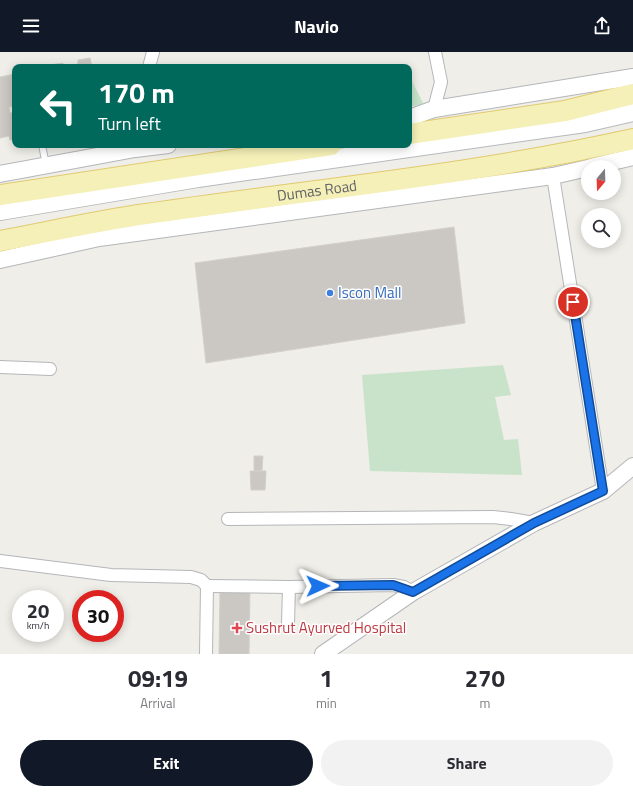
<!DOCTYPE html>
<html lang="en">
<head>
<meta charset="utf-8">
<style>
  body { margin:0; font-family:"Titillium Web",sans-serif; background:#f2f2f3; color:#2b2b33; height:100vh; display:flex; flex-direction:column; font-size:15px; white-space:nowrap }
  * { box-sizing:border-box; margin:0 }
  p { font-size:13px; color:#7c7c81 }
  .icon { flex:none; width:22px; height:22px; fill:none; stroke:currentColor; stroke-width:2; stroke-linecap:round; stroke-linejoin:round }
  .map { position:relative; height:602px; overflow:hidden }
  .side { display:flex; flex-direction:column; background:#fff; flex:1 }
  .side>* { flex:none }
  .hud { position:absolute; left:12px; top:12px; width:400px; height:84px; border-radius:8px; box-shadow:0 2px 10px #0003; background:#00695c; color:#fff; overflow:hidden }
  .needle { width:26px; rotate:199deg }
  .fabs { position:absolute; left:581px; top:108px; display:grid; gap:8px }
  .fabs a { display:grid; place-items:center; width:40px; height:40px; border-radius:50%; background:#fff; box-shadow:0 2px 10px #0003; font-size:20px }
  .speed { position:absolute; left:12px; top:538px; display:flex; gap:8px; font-size:20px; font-weight:700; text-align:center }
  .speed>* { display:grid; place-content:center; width:52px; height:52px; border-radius:50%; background:#fff; box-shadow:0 2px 10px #0003; line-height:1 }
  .speed small { font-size:10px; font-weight:400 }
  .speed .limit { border:6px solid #d22; background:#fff; color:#111 }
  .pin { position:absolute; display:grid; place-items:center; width:34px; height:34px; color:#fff; margin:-17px; border:2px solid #fff; border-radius:50%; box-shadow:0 1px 4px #0007 }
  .me { position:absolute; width:44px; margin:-22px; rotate:89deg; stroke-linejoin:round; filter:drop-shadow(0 0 3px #0008) }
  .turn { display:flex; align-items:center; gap:14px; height:84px; padding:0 20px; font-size:18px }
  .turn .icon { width:52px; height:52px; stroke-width:2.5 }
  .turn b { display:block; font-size:28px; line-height:34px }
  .eta { display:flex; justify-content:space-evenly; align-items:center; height:68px; text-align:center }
  .eta b { font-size:24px; font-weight:700; line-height:28px }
  .cta { display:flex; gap:8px; margin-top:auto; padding:8px 20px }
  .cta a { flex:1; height:46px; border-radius:24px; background:#111827; color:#fff; font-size:16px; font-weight:700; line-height:46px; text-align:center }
  .cta a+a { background:#f2f2f3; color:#2b2b33 }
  header { display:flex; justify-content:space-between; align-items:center; height:52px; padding:0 20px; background:#111827; color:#fff; font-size:18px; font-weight:700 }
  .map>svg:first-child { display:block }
  .green { fill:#c8e3ca }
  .building { fill:#cbc8c4; stroke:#d3d0c7 }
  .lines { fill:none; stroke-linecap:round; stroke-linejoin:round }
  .service-casing { stroke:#b5b6ba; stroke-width:8 }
  .minor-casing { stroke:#b5b6ba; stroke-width:14 }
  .tertiary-casing { stroke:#b5b6ba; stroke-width:18 }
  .secondary-casing { stroke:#b6b8bd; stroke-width:20 }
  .primary-casing { stroke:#e0ca70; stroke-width:22 }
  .service { stroke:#fff; stroke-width:6 }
  .minor { stroke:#fff; stroke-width:12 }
  .tertiary { stroke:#fff; stroke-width:16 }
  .secondary { stroke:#fff; stroke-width:18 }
  .primary { stroke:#f5f0b7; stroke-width:20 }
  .route-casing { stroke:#114b97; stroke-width:10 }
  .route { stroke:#1a73e8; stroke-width:7 }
  .shop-dot { fill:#3f7fe0; stroke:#fff; stroke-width:1.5 }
  .health-dot { fill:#e0444e; stroke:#fff; stroke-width:1.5 }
  .labels { text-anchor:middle; stroke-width:3; stroke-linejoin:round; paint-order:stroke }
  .street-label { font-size:15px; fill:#5f6166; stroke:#fff }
  .shop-label { font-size:15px; fill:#366cbe; stroke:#fff; text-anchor:start }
  .health-label { font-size:15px; fill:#be3a42; stroke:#fff; text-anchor:start }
</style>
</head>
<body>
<header><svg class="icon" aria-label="menu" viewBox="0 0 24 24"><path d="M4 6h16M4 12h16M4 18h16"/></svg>Navio<svg class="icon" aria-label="share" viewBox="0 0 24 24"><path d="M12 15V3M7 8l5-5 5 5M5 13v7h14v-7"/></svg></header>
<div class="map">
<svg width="633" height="602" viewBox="0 0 633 602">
  <rect width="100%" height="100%" fill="#efeee8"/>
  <g class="green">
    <polygon points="409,24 410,25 424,53 409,54"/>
    <polygon points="503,313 511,343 495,345 504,388 518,387 522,423 370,419 362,323"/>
  </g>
  <g class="building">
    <polygon points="90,6 92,15 64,15 78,12 78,8"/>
    <polygon points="63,11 63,15 50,15 50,13"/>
    <polygon points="15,22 15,54 9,55 10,61 15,60 15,87 10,88 9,84 0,86 0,25"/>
    <polygon points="454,175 465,271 206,311 195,211"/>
    <polygon points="254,404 263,404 262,419 254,419"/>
    <polygon points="250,419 266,419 265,438 251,438"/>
    <polygon points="220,536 250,536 249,602 219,602"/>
  </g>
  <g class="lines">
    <defs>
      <polyline id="service" points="42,93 46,113"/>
      <g id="minor">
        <polyline points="149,15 153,0"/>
        <polyline points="434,57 441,30 435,0"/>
        <polyline points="553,124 603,439"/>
        <polyline points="0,315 50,317"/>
        <polyline points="228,467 493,465 511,467 534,471"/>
        <polyline points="0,509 111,523 191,525 201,528 207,534 206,602"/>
        <polyline points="207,534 289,535 393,533 404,535 413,540"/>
        <polyline points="288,572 289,535"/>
      </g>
      <g id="tertiary">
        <polyline points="409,66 434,57 633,25"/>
        <polyline points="591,115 633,105"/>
        <polyline points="0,122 135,97 168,93"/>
        <polyline points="0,208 99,186 553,124 588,116"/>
        <polyline points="323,602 413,540 534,471 603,439 633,414"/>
      </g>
      <polyline id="secondary" points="0,159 198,126 585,71 633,60"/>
      <g id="primary">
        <polyline points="409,82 565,59 633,42"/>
        <polyline points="0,143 331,93"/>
        <path id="s1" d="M0 189C48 180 97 169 146 162 308 138 472 123 633 87"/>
      </g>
    </defs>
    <use href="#service" class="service-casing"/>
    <use href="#minor" class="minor-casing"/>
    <use href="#tertiary" class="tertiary-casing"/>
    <use href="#secondary" class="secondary-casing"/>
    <use href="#primary" class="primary-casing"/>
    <use href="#service" class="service"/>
    <use href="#minor" class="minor"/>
    <use href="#tertiary" class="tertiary"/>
    <use href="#secondary" class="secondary"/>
    <use href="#primary" class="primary"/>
  </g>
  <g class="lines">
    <defs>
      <polyline id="route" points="318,534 393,533 413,540 534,471 603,439 573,250"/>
    </defs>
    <use href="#route" class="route-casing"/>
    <use href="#route" class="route"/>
  </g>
  <circle class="shop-dot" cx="330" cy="241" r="4"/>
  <path class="health-dot" d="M235 570h4v4h4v4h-4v4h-4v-4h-4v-4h4z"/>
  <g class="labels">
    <g class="street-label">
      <text dy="5" stroke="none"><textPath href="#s1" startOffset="321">Dumas Road</textPath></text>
    </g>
    <g class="shop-label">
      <text x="338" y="246">Iscon Mall</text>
    </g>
    <g class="health-label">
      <text x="246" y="581">Sushrut Ayurved Hospital</text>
    </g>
  </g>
</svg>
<div class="fabs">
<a><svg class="needle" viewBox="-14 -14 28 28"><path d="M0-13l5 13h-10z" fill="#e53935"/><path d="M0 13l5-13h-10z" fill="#7c7c81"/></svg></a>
<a><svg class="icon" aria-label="search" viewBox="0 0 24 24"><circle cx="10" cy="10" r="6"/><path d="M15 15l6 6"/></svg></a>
</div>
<div class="speed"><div>20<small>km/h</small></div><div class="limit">30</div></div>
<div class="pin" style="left:573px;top:250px;background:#d93025"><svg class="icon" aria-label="arrive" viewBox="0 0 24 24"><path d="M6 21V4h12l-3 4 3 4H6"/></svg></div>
<svg class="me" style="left:318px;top:534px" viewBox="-20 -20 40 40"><path d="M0-17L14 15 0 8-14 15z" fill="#1a73e8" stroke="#fff" stroke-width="4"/></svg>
<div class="hud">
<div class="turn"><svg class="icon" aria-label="left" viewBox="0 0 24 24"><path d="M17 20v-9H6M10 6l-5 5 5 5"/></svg><div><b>170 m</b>Turn left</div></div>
</div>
</div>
<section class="side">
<div class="eta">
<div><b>09:19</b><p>Arrival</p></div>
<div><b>1</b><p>min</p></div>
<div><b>270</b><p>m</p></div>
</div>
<div class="cta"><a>Exit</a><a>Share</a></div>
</section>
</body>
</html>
